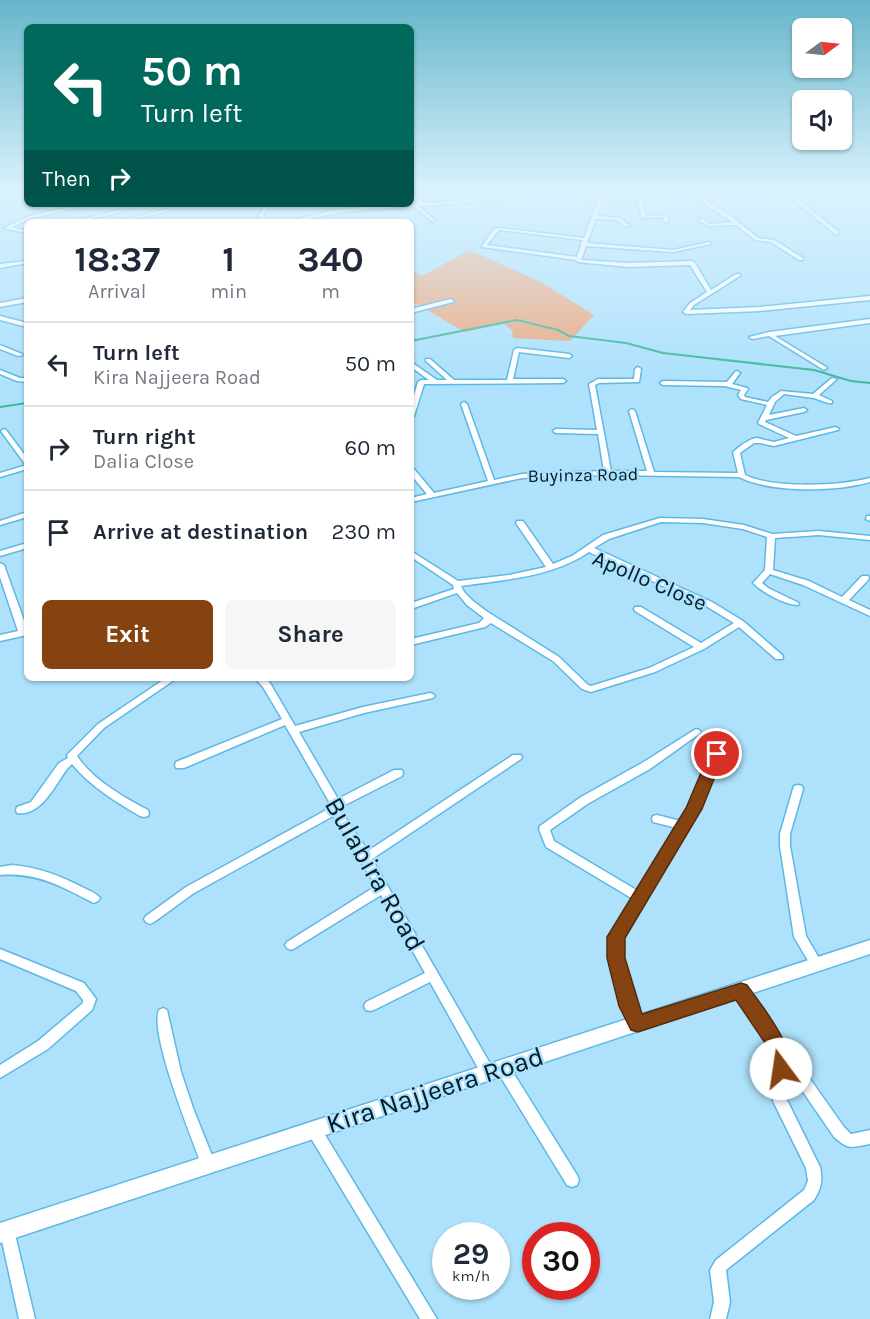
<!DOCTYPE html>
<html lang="en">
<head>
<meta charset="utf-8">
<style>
  body { margin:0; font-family:Karla,sans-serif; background:#f6f6f7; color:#1f2937; height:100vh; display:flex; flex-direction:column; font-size:22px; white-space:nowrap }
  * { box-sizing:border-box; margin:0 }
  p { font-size:20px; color:#747a83 }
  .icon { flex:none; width:33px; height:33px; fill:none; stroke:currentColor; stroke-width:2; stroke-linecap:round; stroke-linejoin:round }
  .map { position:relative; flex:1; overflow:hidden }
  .sheet { position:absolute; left:24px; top:219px; width:390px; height:462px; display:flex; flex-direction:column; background:#fff; border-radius:9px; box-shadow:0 2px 4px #0004 }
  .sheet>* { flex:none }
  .banner { position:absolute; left:24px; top:24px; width:390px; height:183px; border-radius:9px; box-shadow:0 2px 4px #0004; background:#00695c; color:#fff; overflow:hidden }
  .needle { width:39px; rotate:75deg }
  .controls { position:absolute; left:792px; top:18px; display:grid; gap:12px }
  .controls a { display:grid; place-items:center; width:60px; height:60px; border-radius:9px; background:#fff; box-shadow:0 2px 4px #0004; font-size:30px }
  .speed { position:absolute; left:432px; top:1222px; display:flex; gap:12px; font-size:30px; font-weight:700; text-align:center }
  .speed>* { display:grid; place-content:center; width:78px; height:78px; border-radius:50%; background:#fff; box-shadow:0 2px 4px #0004; line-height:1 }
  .speed small { font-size:15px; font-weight:400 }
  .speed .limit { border:9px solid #d22; background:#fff; color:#111 }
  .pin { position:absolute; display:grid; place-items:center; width:51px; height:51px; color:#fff; margin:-26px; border:3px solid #fff; border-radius:50%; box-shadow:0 2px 6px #0007 }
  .me { position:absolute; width:66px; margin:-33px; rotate:346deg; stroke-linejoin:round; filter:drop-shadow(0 0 4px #0008) }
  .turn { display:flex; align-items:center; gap:21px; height:126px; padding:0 18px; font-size:27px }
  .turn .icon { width:78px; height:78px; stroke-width:2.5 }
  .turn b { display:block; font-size:42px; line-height:51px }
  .then { display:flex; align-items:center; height:57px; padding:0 18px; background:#0003; gap:12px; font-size:22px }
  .eta { display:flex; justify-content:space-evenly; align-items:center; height:102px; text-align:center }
  .eta b { font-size:36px; font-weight:700; line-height:42px }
  .cta { display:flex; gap:12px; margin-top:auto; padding:12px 18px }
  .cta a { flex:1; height:69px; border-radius:9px; background:#854311; color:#fff; font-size:24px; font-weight:700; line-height:69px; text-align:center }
  .cta a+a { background:#f6f6f7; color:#1f2937 }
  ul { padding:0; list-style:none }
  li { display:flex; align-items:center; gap:18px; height:84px; padding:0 18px; border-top:2px solid #e0e1e3 }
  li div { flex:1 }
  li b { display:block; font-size:22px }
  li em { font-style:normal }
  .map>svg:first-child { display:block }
  .green { fill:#ebab84 }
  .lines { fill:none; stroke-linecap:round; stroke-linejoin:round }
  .stream { stroke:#40ba9a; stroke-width:2 }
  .minor-casing { stroke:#5eb8e5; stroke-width:3 }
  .major-casing { stroke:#5eb8e5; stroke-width:3 }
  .minor { fill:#fff; fill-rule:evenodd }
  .major { fill:#fff; fill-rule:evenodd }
  .route { fill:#854311; stroke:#562c0b; stroke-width:1.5 }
  .labels { text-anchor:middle; stroke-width:4.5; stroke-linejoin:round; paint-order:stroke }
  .far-street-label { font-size:18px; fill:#011e2b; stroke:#aee1fc }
  .street-label { font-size:22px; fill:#011e2b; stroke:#aee1fc }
  .near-street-label { font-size:27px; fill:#011e2b; stroke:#aee1fc }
</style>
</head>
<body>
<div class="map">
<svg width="870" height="1319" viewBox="0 0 870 1319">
  <rect width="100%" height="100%" fill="#aee1fc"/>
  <polygon class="green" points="469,250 539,281 594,315 570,341 513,338 512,330 503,323 465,332 411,301 411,270 422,276"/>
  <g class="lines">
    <g class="stream">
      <polyline points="411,341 517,320 558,330 569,336 626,343 663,353 814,370 851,381 870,383"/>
      <polyline points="0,407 27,403"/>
    </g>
    <defs>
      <g id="minor">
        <path d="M444 190H452L418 198 425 203 480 199 537 192V190L601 199 744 190H766L764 191 697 195 730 215 758 238 774 240 803 258V260H799L771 242 755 240 736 225 708 226 699 221V219H703L709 224 733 222 692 196 641 199 646 216 667 215 669 222 667 223 665 222 663 217 642 218 637 199 603 201 597 216 620 218 630 226 626 227 617 220 596 219 587 243 673 250 709 242 711 243V244L673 252 586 246 581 260 628 263 692 261 695 263 711 290 736 274H740V276L694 305 690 310 760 307 870 296V300L760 311 686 314 683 312 690 303 707 292 690 265 628 267 578 262 576 260 482 247V246L494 229 500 228 584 238 598 201 544 193 512 198 425 206H418L435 220 433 222 413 206C387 208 360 210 333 214 318 216 302 222 287 222L320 213 352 208 419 203 412 198V196ZM500 230 583 240 580 244 581 245 577 257 487 245 498 231Z"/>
        <polygon points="781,190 786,190 839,232 839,234 835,234"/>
        <polygon points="27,197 27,199 0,206 0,204"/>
        <polygon points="262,204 266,204 266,211 263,216 270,222 265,222 258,216 262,211"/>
        <polygon points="71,207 73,209 32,218 12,227 27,231 27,233 4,228 29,216"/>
        <polygon points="122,209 124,211 79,222 71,222"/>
        <polygon points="167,209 169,211 123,222 115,222"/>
        <polygon points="27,261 27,263 0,268 0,264"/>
        <polygon points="27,298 27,302 0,307 0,303"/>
        <polygon points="451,299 454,301 453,302 411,313 411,309"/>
        <polygon points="0,316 27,323 27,327 0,320"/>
        <polygon points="870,319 870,323 775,336 826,367 827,368 824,370 769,336 752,339 749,337 769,332"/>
        <polygon points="0,345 22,354 23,355 18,356 0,349"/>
        <polygon points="517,348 569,354 572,356 569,358 519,352 513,379 563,379 566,381 563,383 424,384 414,416 411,418 411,405 418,382 421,380 429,380 411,367 411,362 437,380 447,380 426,361 426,359 430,359 454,380 507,380 514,350"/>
        <path d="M638 367 641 369 639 382 599 383 595 385 611 471H647L629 411 632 409 635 411 654 472 738 473 733 452 743 444 752 439 757 438 774 442 789 438 759 424 758 423 767 405 741 399 738 395 741 390 725 386 663 385 660 383 663 381 727 382 735 372 737 371 740 373 732 384 747 388 748 389 744 395 745 397 768 402 772 397 781 391 813 394 832 378 837 379 819 395 832 401V403H828L814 398 784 394 775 402 769 415 804 408 807 410 804 412 766 420 765 422 796 436 836 427 839 429 838 430 774 446 760 443H754L740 453 745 475C774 489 839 486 870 478V482C836 492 770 493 739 477L608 475 522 478 411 502V498L427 494 411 475V469H414L434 493 488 481 461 404 464 402 467 404 494 480 522 474 604 471 598 434 556 433 553 431 556 429 597 430 589 384 598 379H634L635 369Z"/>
        <polygon points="0,370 20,378 27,378 27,382 17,381 0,374"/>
        <polygon points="4,429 6,430 27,458 27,469 0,477 0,473 27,465 25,464 1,431"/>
        <polygon points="24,513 27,513 27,517 0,525 0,521"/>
        <polygon points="867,516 870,516 870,521 866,519"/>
        <path d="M660 518 703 519 744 525 772 534 819 531 870 536V540L819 535 775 538 773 570 809 581 842 597 862 576H868L869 578 868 580 849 600 870 610V616L803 585 770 574 762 583 768 588 799 603 798 605C785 605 762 592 753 583L765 570 767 537 743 529 703 523 661 522 609 539 594 548 712 602 743 621 782 655 783 657 782 659H776L739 627 704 649 655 672 591 692 582 689 553 661 491 623 485 627 411 645V639L479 623 484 618 467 605 457 593 411 609V603L454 589 453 585 411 557V551L458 581 509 575 546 567 516 523 517 521H523L553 564 572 556 603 535ZM589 552 706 606 734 623 701 643 641 607H635L634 609 635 611 694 647 649 668 591 686 588 685 559 657 486 611 473 601 464 592 461 586C504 580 552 577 589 552Z"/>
        <polygon points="24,544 27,544 27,548 0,556 0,551"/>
        <polygon points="0,563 4,565 27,629 27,635 0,641 0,635 18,631 0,577"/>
        <path d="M166 678H177L104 728 77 756C93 780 123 797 148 810L149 813 148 816 144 817 140 816C116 802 90 786 72 764L67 769C55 785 41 817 17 813L16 810 17 807 31 802 59 763 68 758 67 756 68 754 98 724Z"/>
        <polygon points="255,678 265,678 270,683 295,726 363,707 430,693 433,694 435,696 433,698 364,713 299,732 338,799 394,770 402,770 403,773 402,776 341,807 340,810 368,851 513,755 521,755 522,757 521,759 372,859 492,1067 494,1071 492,1075 487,1077 482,1075 430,982 374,1010 370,1011 366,1010 364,1006 366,1002 425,973 381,895 295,948 291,950 287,948 285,945 287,942 376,886 333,816 194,893 154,922 150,924 146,922 144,919 146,916 186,887 330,808 331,805 285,725 184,768 176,768 175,765 176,762 282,719 263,687"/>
        <path d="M696 729 699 730 701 732 699 734 650 769 589 803 550 830 554 841 638 891 677 828 653 822 652 819 653 816 657 815 681 821 689 808 713 752H721L722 754 699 809 622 938C623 968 631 996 643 1024L641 1028 637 1030 633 1028C623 1009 604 956 611 936 614 926 627 909 633 899L546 847 539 829 540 826 581 797 642 763Z"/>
        <polygon points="798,785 802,786 803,789 790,834 790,846 806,936 823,965 821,969 817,970 813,969 794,937 780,846 780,834 793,789 794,786"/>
        <path d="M12 865C38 867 61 876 84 888 90 891 96 893 100 898L98 901 94 903C85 899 77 894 68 890 46 879 25 873 0 875V867Z"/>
        <polygon points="0,949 84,983 96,999 92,1010 48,1049 0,1078 0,1065 38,1041 83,1003 83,1000 76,991 0,959"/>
        <path d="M741 986 745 987 844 1127 851 1134 870 1130V1144C851 1147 850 1151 834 1137L786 1067 789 1078 787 1100 820 1167C823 1180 821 1189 814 1200L726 1270 730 1302 726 1319H710L714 1302 710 1270 716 1260 804 1190 808 1181 806 1168 773 1101 775 1078 768 1040 737 995 735 991 737 987Z"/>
        <path d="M163 1008 167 1010 181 1072 193 1108 215 1163 213 1168 208 1170 203 1168 201 1163C191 1136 149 1033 159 1010Z"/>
        <polygon points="502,1061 507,1063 577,1175 579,1180 577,1185 572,1187 567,1185 497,1071 495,1067 497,1063"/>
        <polygon points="314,1123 319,1125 437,1319 420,1319 309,1135 307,1130 309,1125"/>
        <polygon points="7,1223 12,1225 14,1230 35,1319 19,1319 0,1232 2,1225"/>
      </g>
      <polygon id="major" points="870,940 870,954 0,1243 0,1223"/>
    </defs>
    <use href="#minor" class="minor-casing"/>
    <use href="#major" class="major-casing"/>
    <use href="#minor" class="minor"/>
    <use href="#major" class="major"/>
  </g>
  <linearGradient id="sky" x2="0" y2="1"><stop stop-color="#65b6c9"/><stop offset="0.51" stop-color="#dbf2fe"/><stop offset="1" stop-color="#dbf2fe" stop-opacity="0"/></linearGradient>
  <rect width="870" height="375" fill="url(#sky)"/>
  <path class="route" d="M717 749 724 754 702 809 625 938V958L642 1014 741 983 747 985C761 1005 799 1050 788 1075L781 1078 774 1075 765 1043 736 1000 638 1032 631 1030 619 1006 607 958V937L686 808 709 754Z"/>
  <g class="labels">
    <g class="far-street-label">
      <text transform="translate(583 475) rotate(-1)" y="6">Buyinza Road</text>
    </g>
    <g class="street-label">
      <text transform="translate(650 580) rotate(23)" y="8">Apollo Close</text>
    </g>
    <g class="near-street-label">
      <text transform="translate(375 874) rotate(60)" y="9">Bulabira Road</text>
      <text transform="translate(435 1090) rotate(-18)" y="9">Kira Najjeera Road</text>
    </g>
  </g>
</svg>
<div class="controls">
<a><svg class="needle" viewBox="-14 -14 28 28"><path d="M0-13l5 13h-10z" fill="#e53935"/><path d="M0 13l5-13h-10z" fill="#747a83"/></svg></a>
<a><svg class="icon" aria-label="sound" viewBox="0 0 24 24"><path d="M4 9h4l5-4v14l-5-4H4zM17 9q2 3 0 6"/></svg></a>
</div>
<div class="speed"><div>29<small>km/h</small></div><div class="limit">30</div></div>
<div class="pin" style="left:717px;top:754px;background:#d93025"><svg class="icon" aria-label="arrive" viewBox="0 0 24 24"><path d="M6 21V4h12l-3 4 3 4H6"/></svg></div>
<svg class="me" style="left:781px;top:1069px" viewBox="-20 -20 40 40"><circle r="19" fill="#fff"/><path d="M0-13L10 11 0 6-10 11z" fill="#854311"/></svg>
<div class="banner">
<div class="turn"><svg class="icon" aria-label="left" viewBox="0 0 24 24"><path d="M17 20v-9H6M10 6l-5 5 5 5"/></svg><div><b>50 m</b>Turn left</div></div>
<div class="then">Then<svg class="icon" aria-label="right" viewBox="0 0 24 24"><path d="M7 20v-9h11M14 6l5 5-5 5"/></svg></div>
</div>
<section class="sheet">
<div class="eta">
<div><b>18:37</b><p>Arrival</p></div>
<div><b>1</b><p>min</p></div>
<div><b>340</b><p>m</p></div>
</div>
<ul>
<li><svg class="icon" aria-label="left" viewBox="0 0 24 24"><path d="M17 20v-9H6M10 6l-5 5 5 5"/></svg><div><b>Turn left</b><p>Kira Najjeera Road</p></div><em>50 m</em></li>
<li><svg class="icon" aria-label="right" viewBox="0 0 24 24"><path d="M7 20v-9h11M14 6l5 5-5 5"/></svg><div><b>Turn right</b><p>Dalia Close</p></div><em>60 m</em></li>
<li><svg class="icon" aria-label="arrive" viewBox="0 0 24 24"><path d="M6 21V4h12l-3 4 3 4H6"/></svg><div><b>Arrive at destination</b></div><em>230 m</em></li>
</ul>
<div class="cta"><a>Exit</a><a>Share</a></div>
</section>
</div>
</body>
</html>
